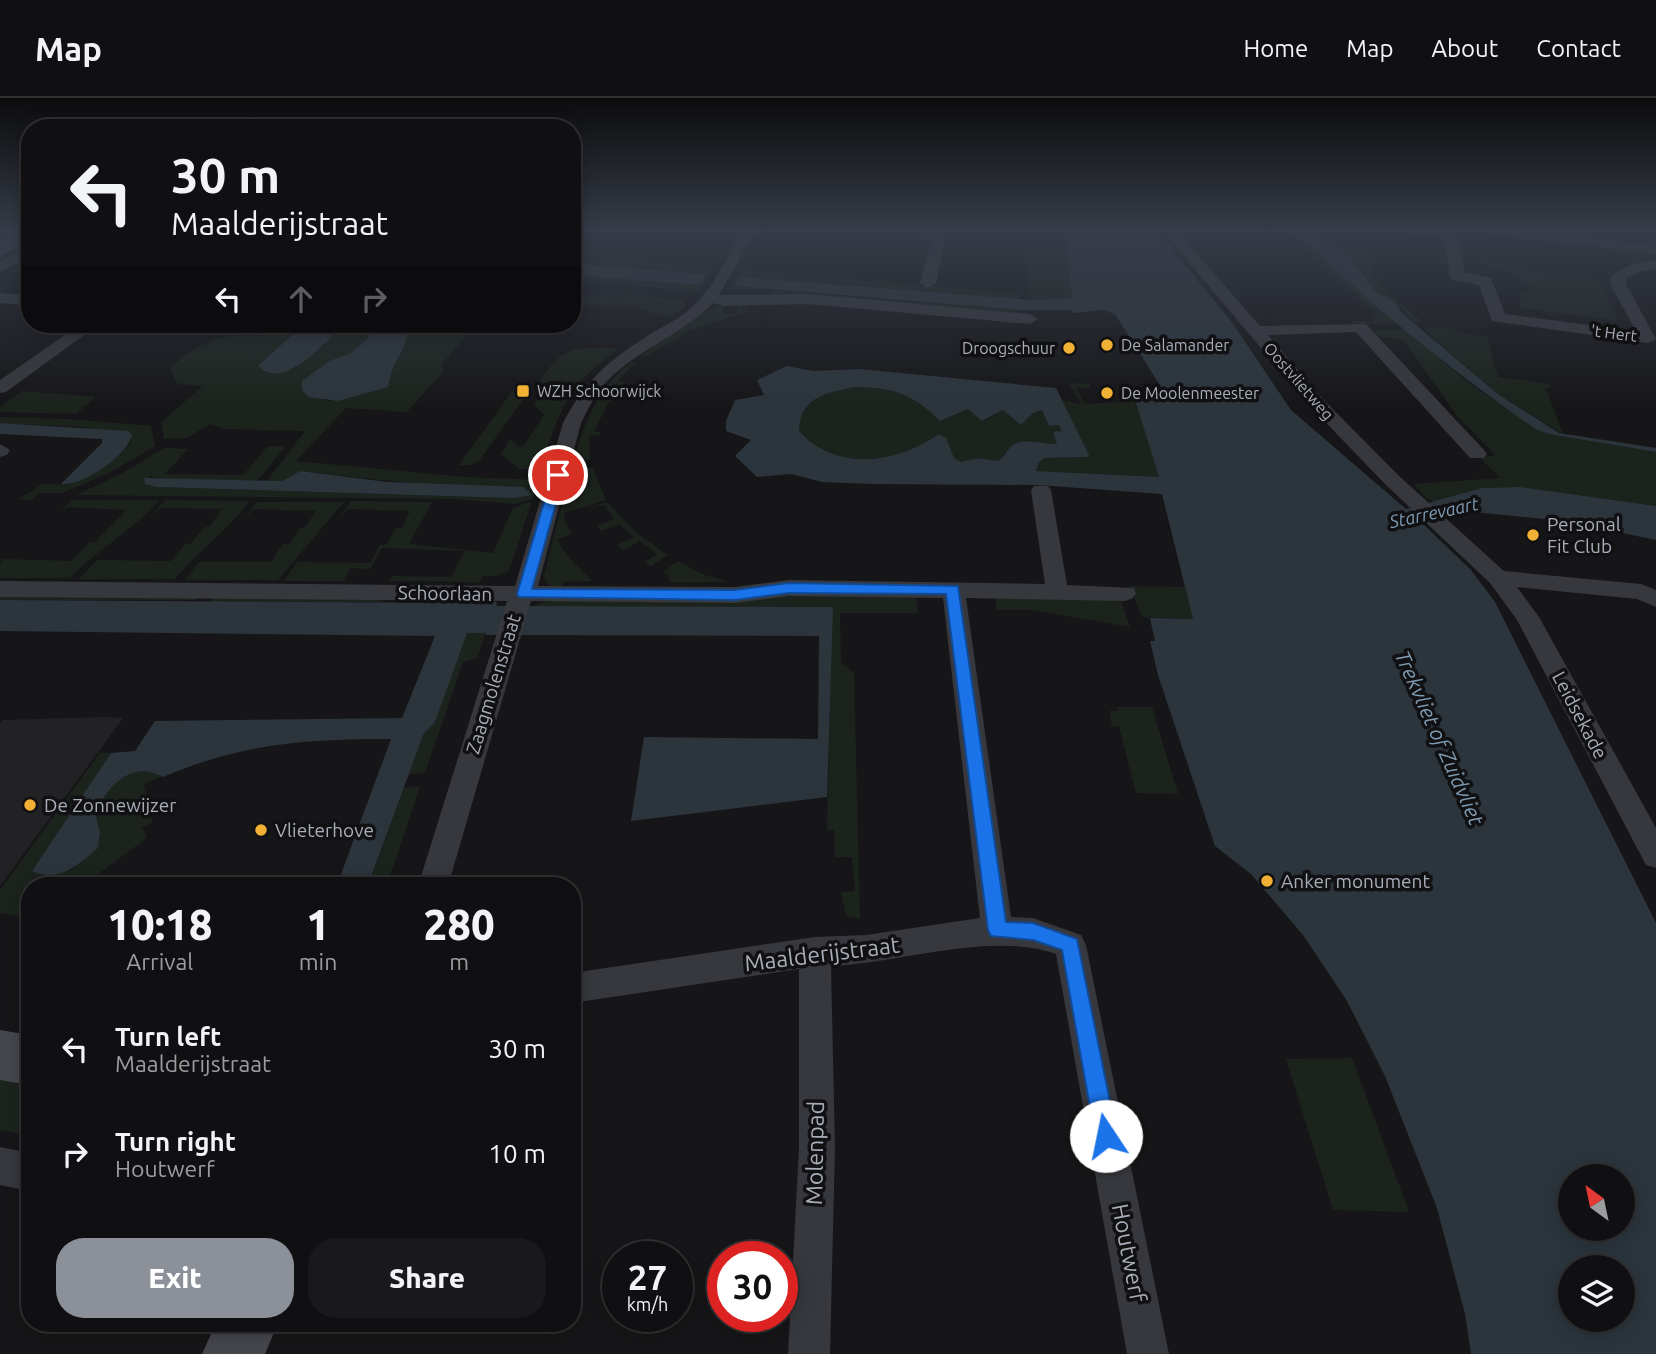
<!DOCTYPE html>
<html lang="en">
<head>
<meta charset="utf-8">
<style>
  body { margin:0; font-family:Ubuntu,sans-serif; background:#19191b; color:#f1f3f6; height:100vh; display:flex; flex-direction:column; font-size:26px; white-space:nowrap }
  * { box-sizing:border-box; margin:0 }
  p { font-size:23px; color:#9c9d9f }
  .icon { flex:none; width:38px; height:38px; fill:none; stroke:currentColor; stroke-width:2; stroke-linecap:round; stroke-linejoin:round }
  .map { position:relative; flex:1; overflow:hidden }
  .sheet { position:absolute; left:21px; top:779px; width:560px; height:455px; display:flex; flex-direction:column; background:#101012; border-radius:28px; box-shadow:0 4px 18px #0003,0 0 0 2px #303032 }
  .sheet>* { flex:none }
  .banner { position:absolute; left:21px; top:21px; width:560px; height:214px; border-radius:28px; box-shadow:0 4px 18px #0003,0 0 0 2px #303032; background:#101012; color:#f1f3f6; overflow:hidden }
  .needle { width:46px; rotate:327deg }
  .buttons { position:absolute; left:1558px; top:1066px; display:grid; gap:14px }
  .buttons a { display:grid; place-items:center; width:77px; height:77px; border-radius:50%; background:#101012; box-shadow:0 4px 18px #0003,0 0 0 2px #303032; font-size:35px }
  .speed { position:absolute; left:602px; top:1143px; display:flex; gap:14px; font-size:35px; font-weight:700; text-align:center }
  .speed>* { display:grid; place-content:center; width:91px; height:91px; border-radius:50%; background:#101012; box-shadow:0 4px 18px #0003,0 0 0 2px #303032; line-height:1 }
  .speed small { font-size:18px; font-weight:400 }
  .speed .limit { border:10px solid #d22; background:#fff; color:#111 }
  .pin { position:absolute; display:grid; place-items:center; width:60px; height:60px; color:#fff; margin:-30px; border:4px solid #fff; border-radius:50%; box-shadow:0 2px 7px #0007 }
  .me { position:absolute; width:77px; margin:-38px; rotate:349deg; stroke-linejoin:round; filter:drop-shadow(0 0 5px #0008) }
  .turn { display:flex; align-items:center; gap:24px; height:147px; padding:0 35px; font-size:32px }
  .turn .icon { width:91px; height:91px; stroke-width:2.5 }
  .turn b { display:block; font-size:49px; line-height:60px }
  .lanes { display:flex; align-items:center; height:66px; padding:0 35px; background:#0003; justify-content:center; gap:35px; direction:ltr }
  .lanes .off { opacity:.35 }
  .eta { display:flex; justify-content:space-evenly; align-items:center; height:119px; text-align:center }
  .eta b { font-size:42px; font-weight:800; line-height:49px }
  .action { display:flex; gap:14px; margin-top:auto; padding:14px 35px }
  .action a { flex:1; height:80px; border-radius:28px; background:#8c9099; color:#fff; font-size:28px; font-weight:800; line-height:80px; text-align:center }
  .action a+a { background:#19191b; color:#f1f3f6 }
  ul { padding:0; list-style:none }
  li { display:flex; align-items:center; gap:21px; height:105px; padding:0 35px }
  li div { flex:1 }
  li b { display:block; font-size:26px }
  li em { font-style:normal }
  header { display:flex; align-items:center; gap:42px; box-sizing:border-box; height:98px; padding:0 35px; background:#101012; border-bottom:2px solid #303032 }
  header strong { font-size:33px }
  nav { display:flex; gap:38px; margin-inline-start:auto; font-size:24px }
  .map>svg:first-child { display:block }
  .built { fill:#222225 }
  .green { fill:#1c231d }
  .water { fill:#2c353c; fill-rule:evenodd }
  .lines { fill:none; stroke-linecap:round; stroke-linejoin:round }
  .stream { fill:#2c353c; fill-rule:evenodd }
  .street { fill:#37383d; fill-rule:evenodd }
  .secondary { fill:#45474d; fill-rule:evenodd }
  .route { fill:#1a73e8; stroke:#114b97; stroke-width:2 }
  .poi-dot { fill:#f2b134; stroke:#111113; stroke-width:2.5 }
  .labels { text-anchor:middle; stroke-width:7; stroke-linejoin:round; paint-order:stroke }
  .far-street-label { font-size:16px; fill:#a8adb8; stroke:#111113 }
  .far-poi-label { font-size:16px; fill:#a8adb8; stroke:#111113; text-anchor:start }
  .far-water-label { font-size:18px; font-style:italic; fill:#7f9bb3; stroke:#111113 }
  .poi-label { font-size:19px; fill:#a8adb8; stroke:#111113; text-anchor:start }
  .street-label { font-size:19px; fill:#a8adb8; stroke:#111113 }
  .water-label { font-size:21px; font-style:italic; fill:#7f9bb3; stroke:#111113 }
  .near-street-label { font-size:23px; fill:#a8adb8; stroke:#111113 }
</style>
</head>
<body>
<header>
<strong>Map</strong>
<nav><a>Home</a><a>Map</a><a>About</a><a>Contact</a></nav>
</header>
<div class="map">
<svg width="1656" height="1256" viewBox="0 0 1656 1256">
  <rect width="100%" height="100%" fill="#161618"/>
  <polygon class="built" points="105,619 123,620 0,788 0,626 3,622"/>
  <g class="green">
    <polygon points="1023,132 1061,132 1065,139 1072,200 1029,202 1027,138"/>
    <polygon points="1294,132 1333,132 1366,136 1373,180 1380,181 1381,188 1422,224 1414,224 1396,205 1375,193 1359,168 1317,140"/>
    <polygon points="1287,134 1302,141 1398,225 1354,227 1350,223 1375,223 1373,219 1379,218"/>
    <polygon points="572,159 714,170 698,194 572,181 572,177 699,187 706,176 572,166"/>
    <polygon points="1480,163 1536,175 1599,182 1619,223 1520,210 1521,196 1530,192 1531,188 1511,172 1481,166"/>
    <polygon points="740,172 1012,195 1021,197 1021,201 740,179 735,188 770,191 729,193"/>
    <polygon points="772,192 1020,212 1021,216 794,198 794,195 778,195 778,198 772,199"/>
    <polygon points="609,195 608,199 620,199 622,195 681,202 687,207 669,220 640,211 640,207 577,207 576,212 572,212 576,200"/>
    <polygon points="720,208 725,208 722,215 735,216 739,209 750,213 691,232 645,259 641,258 708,212"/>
    <path d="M275 226H304L258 268 294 271 316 254 344 226H374L369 239 359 248 349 256 329 263 302 283 325 303H338L388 289C390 282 391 274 394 268 401 254 412 241 404 226H488L483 232 472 231 441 267 445 272 407 314 346 310 296 363 465 379 538 382 533 401 515 406 453 401 76 397 121 376 164 350 188 351 165 376 243 377 268 348H286L257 383 166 382 149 378 156 389 513 400 518 397 300 373 282 383H267L305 333 226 331 210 326 187 340 164 341 161 324 203 288 177 286 170 270C201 244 219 234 261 238Z"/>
    <polygon points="1452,229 1459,235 1487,239 1498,279 1550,286 1551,290 1546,290 1563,336 1498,296 1422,230"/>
    <polygon points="1407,231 1461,279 1537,332 1549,336 1656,354 1656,408 1520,389 1482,390 1435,404 1426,400 1414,386 1500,380 1480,360 1496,357 1457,318 1403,241 1380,239 1373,232"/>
    <path d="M610 250 619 251C568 285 557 316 541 372L519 371 501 356 510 341 518 349H523L544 317 534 306 544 293 537 286C563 251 566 250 610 250Z"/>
    <path d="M636 264 618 282 625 285 623 288H617L594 333 600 334 599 337 589 338 590 362 577 361 575 358C586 319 599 291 630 265Z"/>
    <polygon points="1069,285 1089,286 1091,290 1076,290 1085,306 1138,303 1159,379 1036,373 1039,364 1045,360 1088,359 1062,302 1081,306"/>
    <polygon points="516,288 526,298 478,364 471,367 459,367"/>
    <path d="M855 289C894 290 912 295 940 322L969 311 985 323 1003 312 1021 327 1033 315 1043 312 1049 328 1059 327 1063 333 1053 335 1058 347 1015 346 998 363 978 360 961 364 954 360 939 337C896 366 836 374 799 333 800 298 827 295 855 289Z"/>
    <polygon points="22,293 96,299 76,316 0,314 0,309"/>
    <polygon points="0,319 68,321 151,328 155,348 111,374 62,395 38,395 31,402 19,401 43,386 68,387 107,367 130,346 131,337 81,329 0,325"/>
    <path d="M592 369 606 402 564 415 565 424 572 436 557 442 570 461 592 483 563 484 561 490C552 489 545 487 544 478L570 374Z"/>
    <path d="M71 402H159C133 433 97 451 70 480H0V465L3 461 72 463 89 444H95L127 412 69 409 61 413Z"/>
    <path d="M165 402 250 403C228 432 198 453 175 481H79L97 462 171 463 185 446H190L205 429H209L222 411 162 410 151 418Z"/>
    <polygon points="351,403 432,404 409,446 493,455 513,410 532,403 509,473 497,478 483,478 480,484 389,483 392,478 451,479 465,453 382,450 370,471 351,470 343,483 284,483 297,464 370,465 380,447 386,447 396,430 402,430 410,413 349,411 340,419"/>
    <polygon points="257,404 344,404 278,482 185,482 199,464 271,464 283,446 289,446 300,430 305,429 316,413 255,411 245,419"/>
    <polygon points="607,404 636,435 668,457 651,468 645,464 657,456 640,443 623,452 617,447 634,439 619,426 601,433 597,428 614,421 604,407 582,411"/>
    <polygon points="678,463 702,476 729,484 670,484 669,477 663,474"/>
    <polygon points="1130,488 1185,489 1193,521 1142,519"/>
    <polygon points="0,497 195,499 195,502 0,502"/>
    <polygon points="779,497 916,498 918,515 840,515 841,564 854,575 860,821 846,818 841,794 855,793 852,759 835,759 834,732 827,732 832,509 533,508 556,500"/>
    <polygon points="995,498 1120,500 1130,529 1031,512 997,512"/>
    <polygon points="216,499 382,500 383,504 209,504"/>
    <polygon points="466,535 486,535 477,560 463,564 425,675 409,676 424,635 435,624"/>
    <polygon points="1117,609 1152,609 1178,696 1136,695 1119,628 1112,628 1109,613 1118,613"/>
    <path d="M100 655H111L32 773 71 772 98 750 100 735 95 713C108 689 132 661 162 678L143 687 150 704 146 707 153 724 142 729 147 740 83 787 30 788V820L0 815V792Z"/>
    <polygon points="420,688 387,787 368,788 404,690"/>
    <polygon points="1352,960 1409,1114 1333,1112 1286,961"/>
    <polygon points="0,971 30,977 30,1038 0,1032"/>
  </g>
  <g class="water">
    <path d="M1061 132H1156L1231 223 1291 312 1406 411 1482 390 1520 389 1656 408V442L1565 423 1463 413 1421 424 1471 472 1495 504 1656 825V1256H1471L1465 1216 1437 1110 1385 978 1347 903 1303 837 1251 776 1215 748 1158 577 1150 543H1155L1150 520 1193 521 1162 396 1037 387 872 386 822 384 791 376 757 379 735 358 751 342 726 333V323L735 302 764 297 757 282 787 268 813 273 859 271 1056 290 1089 357 1088 359 1045 360 1039 364 1036 373 1159 379 1134 298 1166 297 1115 216 1102 212 1073 215 1071 212H1020L734 188 740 179 1033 202 1072 200 1065 139ZM855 289C894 290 912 295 940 323L968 311 982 323 1003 312 1021 327 1033 315 1042 312 1049 328 1059 327 1062 333 1053 334 1057 346C1045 347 1026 340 1015 346 1007 350 1005 359 998 363L978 360 961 364 954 360 946 340 939 336C896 366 836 374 799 333 800 298 827 295 855 289ZM1570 1078H1622V1130H1570ZM1570 1169H1622V1222H1570Z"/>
    <path d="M1283 132H1294L1317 140 1349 158 1375 193 1396 205 1402 215 1498 296 1559 335 1656 350V354L1549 336 1537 332C1480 293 1427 251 1374 207 1344 181 1319 149 1283 132Z"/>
    <polygon points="572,166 706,176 699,187 572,177"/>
    <path d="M304 226H344C327 242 284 295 258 268Z"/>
    <path d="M374 226H404C412 241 401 254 394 268 391 274 390 282 388 289L338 303 308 299 302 292V283L329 263 349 256 359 248 369 239Z"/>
    <path d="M0 325 127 333 132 336C129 357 82 389 61 386L102 345V341L0 336Z"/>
    <polygon points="300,373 388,384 523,389 533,397 513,400 156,389 145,386 144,380 282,383"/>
    <path d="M0 502 467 505C477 502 488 500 497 504L496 508 833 509 827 699 631 723 644 639 818 641 819 538 486 537V535H467L435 624 424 635 368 787H337L391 641C307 641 242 645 163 679 132 661 109 688 95 713L100 735 98 750C78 767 59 785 32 773L111 655 135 653 155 623 402 620 435 538 0 533Z"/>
  </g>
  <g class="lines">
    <polygon class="stream" points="0,132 6,132 0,135"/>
    <g class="street">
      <path d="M742 132H756L719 197 808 196 1030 216 1038 221 1030 226 808 206 724 208 713 205C680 239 630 254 600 291 592 302 587 314 581 325L538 488 735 489 789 482 1045 486 1031 392 1034 388H1048L1051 392 1067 487 1133 490 1136 495 1133 500 1125 503 966 500 1011 819 1033 820 1081 837 1086 847 1169 1256H1127L1056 856C991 833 902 865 831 868L835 1050 830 1256H788L799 1050V871L572 905V875L815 839 866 837 980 820 943 500 789 498 735 505 531 503 448 788H418L507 503 0 499V483L515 488 563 325C587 280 609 262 652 235 664 228 678 221 689 212 713 193 727 158 742 132Z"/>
      <polygon points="919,132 933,132 933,134 944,136 946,139 936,185 928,190 920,185 931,143 920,141"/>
      <polygon points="1162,132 1176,132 1260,228 1366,226 1484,352 1487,356 1484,360 1470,360 1356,234 1268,237 1319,297 1399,378 1504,473 1641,486 1656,492 1656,509 1637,501 1517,489 1539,519 1656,730 1656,770 1646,767 1517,522 1490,485 1385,386 1307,305"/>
      <polygon points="1408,132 1456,132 1465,175 1491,180 1505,216 1636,233 1610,186 1611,178 1630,167 1656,162 1656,170 1639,174 1626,180 1626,186 1656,241 1648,245 1492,223 1479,187 1453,182 1450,179 1444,139 1415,136"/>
      <polygon points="1481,132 1523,132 1656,148 1656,156 1488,136"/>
      <polygon points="30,148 30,158 0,174 0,164"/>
      <polygon points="0,195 30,197 30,207 0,205"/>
      <polygon points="81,226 99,226 6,294 0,295 0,282"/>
      <polygon points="0,346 10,352 7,357 0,359"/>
      <polygon points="0,1049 30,1055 30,1093 0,1087"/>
    </g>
    <g class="secondary">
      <polygon points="19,132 30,132 30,143 0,158 0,143"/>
      <polygon points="0,932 30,937 30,987 0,982"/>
      <polygon points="216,1225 278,1225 265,1256 202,1256"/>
    </g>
  </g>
  <linearGradient id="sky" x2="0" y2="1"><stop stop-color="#0c0c0d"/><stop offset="0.43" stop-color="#363c48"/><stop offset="1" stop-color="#363c48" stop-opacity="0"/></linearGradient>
  <rect width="1656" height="308" fill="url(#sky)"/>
  <polygon class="route" points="558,373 564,377 532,491 735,492 789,485 958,488 1006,824 1033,825 1077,841 1117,1038 1114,1046 1106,1049 1099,1046 1095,1038 1062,852 1033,842 991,838 988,832 946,496 789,495 735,502 519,499 517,496 552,377"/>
  <g class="poi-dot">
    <circle cx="1107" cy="247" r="7"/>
    <circle cx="1069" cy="250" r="7"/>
    <rect x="516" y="286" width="14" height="14" rx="3.5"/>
    <circle cx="1107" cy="295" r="7"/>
    <circle cx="1533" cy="437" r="7"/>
    <circle cx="30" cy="707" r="7"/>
    <circle cx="261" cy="732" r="7"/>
    <circle cx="1267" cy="783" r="7"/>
  </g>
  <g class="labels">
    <g class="far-street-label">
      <text transform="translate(1614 235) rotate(7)" y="6">'t Hert</text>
      <text transform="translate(1299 283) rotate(49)" y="6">Oostvlietweg</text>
    </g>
    <g class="far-poi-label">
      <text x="1121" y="253">De Salamander</text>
      <text x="1055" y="256" text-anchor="end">Droogschuur</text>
      <text x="537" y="299">WZH Schoorwijck</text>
      <text x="1121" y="301">De Moolenmeester</text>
    </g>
    <g class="far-water-label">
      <text transform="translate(1434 415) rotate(-12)" y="6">Starrevaart</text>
    </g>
    <g class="poi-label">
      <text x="1547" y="433">Personal<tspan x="1547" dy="22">Fit Club</tspan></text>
      <text x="44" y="714">De Zonnewijzer</text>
      <text x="275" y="739">Vlieterhove</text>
      <text x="1281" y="790">Anker monument</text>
    </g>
    <g class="street-label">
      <text transform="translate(445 495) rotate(1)" y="7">Schoorlaan</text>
      <text transform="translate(493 586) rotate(-73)" y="7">Zaagmolenstraat</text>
      <text transform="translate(1580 617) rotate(62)" y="7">Leidsekade</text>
    </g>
    <g class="water-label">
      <text transform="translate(1439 640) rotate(66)" y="7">Trekvliet of Zuidvliet</text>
    </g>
    <g class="near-street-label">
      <text transform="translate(822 856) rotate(-7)" y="8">Maalderijstraat</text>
      <text transform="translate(815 1055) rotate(-89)" y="8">Molenpad</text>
      <text transform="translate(1129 1155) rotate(79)" y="8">Houtwerf</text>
    </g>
  </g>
</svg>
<div class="buttons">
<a><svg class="needle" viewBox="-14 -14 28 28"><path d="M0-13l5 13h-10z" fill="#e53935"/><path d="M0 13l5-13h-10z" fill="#9c9d9f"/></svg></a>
<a><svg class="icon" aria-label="layers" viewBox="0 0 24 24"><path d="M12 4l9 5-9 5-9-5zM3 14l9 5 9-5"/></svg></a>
</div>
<div class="speed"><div>27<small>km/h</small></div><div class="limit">30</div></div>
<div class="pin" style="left:558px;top:377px;background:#d93025"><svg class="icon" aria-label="arrive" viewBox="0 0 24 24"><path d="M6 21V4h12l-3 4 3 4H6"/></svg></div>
<svg class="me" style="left:1106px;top:1038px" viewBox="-20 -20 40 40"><circle r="19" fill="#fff"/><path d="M0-13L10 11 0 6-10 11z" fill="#1a73e8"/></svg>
<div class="banner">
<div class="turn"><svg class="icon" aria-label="left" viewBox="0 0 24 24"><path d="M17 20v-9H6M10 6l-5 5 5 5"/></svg><div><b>30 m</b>Maalderijstraat</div></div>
<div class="lanes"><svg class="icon" aria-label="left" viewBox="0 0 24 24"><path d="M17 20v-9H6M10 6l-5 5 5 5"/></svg><svg class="icon off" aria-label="ahead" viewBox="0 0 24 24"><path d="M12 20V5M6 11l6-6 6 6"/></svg><svg class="icon off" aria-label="right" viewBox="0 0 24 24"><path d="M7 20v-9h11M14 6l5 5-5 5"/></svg></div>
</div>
<section class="sheet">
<div class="eta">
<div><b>10:18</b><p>Arrival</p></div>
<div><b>1</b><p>min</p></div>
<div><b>280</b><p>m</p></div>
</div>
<ul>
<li><svg class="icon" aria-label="left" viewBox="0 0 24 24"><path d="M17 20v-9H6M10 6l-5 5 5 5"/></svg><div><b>Turn left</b><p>Maalderijstraat</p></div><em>30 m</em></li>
<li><svg class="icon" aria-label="right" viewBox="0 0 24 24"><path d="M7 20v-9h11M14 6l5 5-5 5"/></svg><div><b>Turn right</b><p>Houtwerf</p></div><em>10 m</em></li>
</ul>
<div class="action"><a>Exit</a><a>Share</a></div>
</section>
</div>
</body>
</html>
